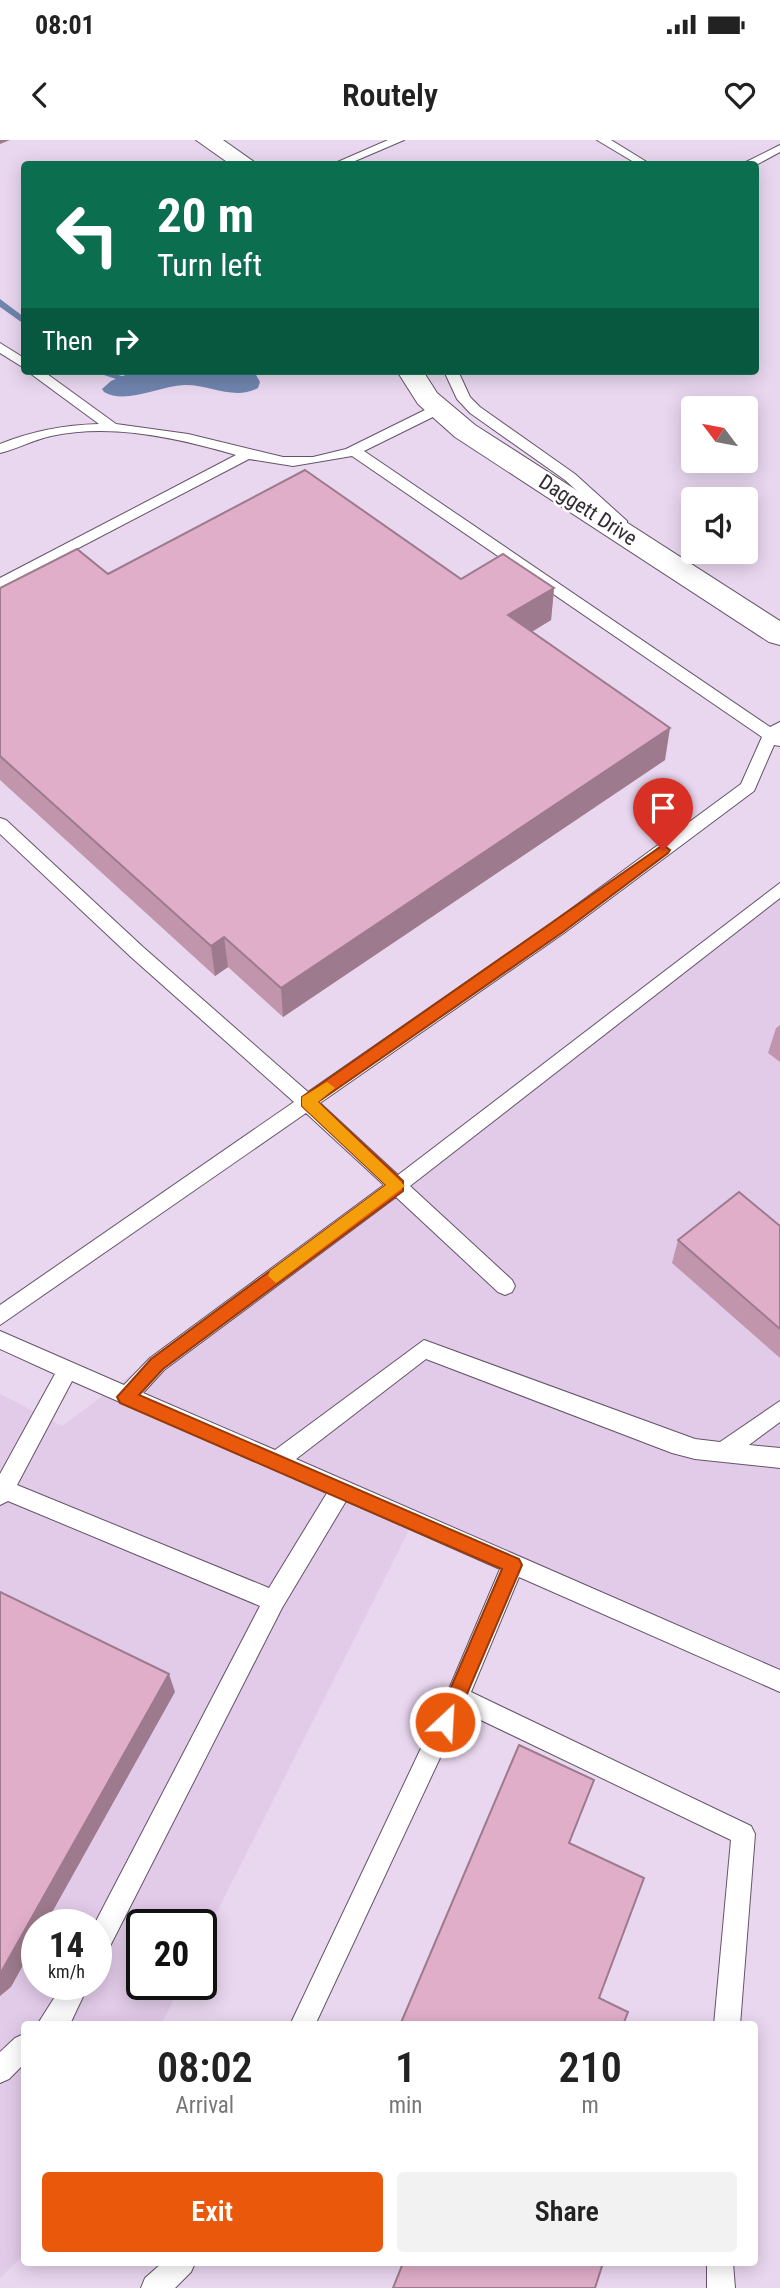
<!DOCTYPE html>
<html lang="en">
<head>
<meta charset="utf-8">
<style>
  body { margin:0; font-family:"Roboto Condensed",sans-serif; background:#f2f2f2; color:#222; height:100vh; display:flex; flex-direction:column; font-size:26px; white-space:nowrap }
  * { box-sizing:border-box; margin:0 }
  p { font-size:23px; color:#767676 }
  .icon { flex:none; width:38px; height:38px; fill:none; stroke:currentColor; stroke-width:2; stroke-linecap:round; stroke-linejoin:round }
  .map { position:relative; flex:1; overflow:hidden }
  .sheet { position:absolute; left:21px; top:1881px; width:737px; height:245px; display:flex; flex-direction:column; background:#fff; border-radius:7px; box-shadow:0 4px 18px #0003 }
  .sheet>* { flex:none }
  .top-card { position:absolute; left:21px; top:21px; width:738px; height:214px; border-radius:7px; box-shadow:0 4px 18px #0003; background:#0b6e4f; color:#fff; overflow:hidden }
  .needle { width:46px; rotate:302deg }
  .tools { position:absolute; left:681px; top:256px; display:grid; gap:14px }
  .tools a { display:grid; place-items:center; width:77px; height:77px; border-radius:7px; background:#fff; box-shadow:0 4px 18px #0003; font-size:35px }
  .speed { position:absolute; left:21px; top:1769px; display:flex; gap:14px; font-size:35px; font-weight:700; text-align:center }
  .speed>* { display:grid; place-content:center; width:91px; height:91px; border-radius:50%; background:#fff; box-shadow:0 4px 18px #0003; line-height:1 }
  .speed small { font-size:18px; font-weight:400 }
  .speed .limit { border:4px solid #111; border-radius:10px; background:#fff; color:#111 }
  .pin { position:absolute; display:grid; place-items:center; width:60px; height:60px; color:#fff; margin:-72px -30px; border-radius:50% 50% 50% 0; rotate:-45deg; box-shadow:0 0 7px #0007 }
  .pin .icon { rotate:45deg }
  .me { position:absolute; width:77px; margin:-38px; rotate:25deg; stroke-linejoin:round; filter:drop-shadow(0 0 5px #0008) }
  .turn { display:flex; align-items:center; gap:24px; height:147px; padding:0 21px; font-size:32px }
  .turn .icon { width:91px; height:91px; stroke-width:2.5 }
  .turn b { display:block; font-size:49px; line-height:60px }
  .then { display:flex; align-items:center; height:66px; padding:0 21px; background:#0003; gap:14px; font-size:26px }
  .eta { display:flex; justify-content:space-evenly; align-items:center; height:119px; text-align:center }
  .eta b { font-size:42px; font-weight:600; line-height:49px }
  .cta { display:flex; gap:14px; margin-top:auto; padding:14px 21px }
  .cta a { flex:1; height:80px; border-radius:7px; background:#ea580c; color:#fff; font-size:28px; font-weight:600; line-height:80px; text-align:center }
  .cta a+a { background:#f2f2f2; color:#222 }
  .status { display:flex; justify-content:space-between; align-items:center; height:49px; padding:0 35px; background:#fff; direction:ltr }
  .status svg { height:19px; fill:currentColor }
  header { display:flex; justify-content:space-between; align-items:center; height:91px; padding:0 21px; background:#fff; font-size:32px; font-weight:600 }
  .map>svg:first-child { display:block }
  .built { fill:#e2cbe9; fill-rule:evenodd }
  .water { fill:#7085af }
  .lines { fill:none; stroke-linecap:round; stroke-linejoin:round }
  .stream { fill:#7085af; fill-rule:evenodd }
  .service-casing { stroke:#645468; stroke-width:2 }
  .minor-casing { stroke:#645468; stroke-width:2 }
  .service { fill:#fff; fill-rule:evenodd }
  .minor { fill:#fff; fill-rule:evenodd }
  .wall { fill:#c196ad }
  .shaded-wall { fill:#9d7a8d }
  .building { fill:#e0aec9; stroke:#9d7a8d; stroke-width:2 }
  .route { fill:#ea580c; stroke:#983908; stroke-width:2 }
  .slow { fill:#f59e0b }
  .labels { text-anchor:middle; stroke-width:5; stroke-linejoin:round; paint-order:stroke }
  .far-street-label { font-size:21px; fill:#332c36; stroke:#fff }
</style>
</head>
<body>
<div class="status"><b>08:01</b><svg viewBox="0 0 49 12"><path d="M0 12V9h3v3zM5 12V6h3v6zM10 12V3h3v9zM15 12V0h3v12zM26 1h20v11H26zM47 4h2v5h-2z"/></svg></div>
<header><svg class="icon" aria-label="back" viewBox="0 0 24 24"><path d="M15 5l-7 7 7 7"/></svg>Routely<svg class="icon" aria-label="heart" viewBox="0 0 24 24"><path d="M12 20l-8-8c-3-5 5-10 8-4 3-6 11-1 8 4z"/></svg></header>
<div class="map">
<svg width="780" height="2148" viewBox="0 0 780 2148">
  <rect width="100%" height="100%" fill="#e9d7ef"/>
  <path class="built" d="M780 752V1541L410 1388 201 1804V1785H142V1844L181 1845 161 1885H24V2115L0 2138V1254L62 1286ZM37 1785H96V1844H37Z"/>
  <path class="water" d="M135 231H254L260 242 258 248C234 261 209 244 184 245 160 246 125 265 104 252L102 249 111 241Z"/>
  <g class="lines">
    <g class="stream">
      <polygon points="0,159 24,177 24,184 0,167"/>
      <polygon points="92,231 108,231 124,237 119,240"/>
    </g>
    <defs>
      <g id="service">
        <polygon points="388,0 404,0 348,24 333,24"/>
        <polygon points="597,0 611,0 650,24 637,24"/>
        <polygon points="780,5 780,12 756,25 742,24"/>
        <polygon points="0,203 24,218 24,228 0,213"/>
        <path d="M27 231H43L116 284 188 294 283 317H313L346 309 433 266H443V272L364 311 770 587 780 582V606L774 605 754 651 564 793 320 963 398 1035 780 743V758L410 1046 512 1140 515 1146 512 1152 505 1155 498 1152 396 1057 164 1230 143 1253 275 1310 424 1200 695 1299 720 1302 780 1261V1282L749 1305 780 1308V1328L695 1319 672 1313 426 1219 296 1319 780 1530V1552L519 1437 471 1552 751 1686 755 1694 740 1885H714L731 1700 462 1571 315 1885H290L449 1549 500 1429 346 1361 282 1468 105 1816 96 1819 94 1785 260 1466 8 1361 0 1365V1334L55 1234 0 1209V1191L124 1245 150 1218 384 1045 306 973 0 1185V1165L294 962 131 817 0 694V678L6 680 143 807 308 952 552 783 741 644 762 597 352 316 293 326 249 319 0 449V438L236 315C177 298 112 283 51 296 33 300 17 309 0 313V304C32 291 64 285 99 284ZM72 1241 327 1353 269 1448 17 1345Z"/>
        <polygon points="444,231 458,231 470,257 480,267 575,334 627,381 627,387 617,387 565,340 470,273 457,259"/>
        <polygon points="63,1844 89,1844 71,1882 68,1885 37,1885"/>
        <polygon points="24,1894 24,1924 9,1939 0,1943 0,1912 15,1898"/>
        <polygon points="162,2123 195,2123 191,2132 175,2148 141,2148 145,2138"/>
        <polygon points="707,2123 733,2123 735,2148 707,2148"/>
      </g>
      <g id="minor">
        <polygon points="196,0 223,0 257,24 230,24"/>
        <polygon points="397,231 423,231 437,253 475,285 780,481 780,505 769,502 455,297 418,264"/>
      </g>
    </defs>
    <use href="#service" class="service-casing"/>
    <use href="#minor" class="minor-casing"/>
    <use href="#service" class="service"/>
    <use href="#minor" class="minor"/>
  </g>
  <g class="wall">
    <polygon points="108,434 461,439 554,448 551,480 532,492 665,620 283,877 228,827 215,836 0,640 0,448"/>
    <polygon points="780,885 780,922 768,913 776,888"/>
    <polygon points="780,1086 780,1218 672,1123 678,1100"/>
  </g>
  <g class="shaded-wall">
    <polygon points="0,0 10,0 0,4"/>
    <polygon points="554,448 551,480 506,507 508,475"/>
    <polygon points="670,588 665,620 283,877 281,848"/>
    <polygon points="224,797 228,827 215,836 211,806"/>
    <polygon points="169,1534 175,1552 45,1785 37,1785 37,1800 11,1847 0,1856 0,1834"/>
  </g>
  <g class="building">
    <polygon points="305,330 461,439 503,414 554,448 508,475 670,588 281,848 224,797 211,806 0,616 0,448 77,409 108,434"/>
    <polygon points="739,1052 780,1086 780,1189 678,1100"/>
    <polygon points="0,1452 169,1534 0,1834"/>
    <polygon points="519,1605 594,1640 569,1703 644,1738 599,1858 628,1872 623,1885 400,1885"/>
    <polygon points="403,2123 603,2123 595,2148 393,2148"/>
  </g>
  <polygon class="route" points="663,705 670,710 668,713 563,792 318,962 403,1041 403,1051 163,1229 139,1255 519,1419 522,1425 452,1589 445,1591 438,1589 436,1582 502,1429 120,1263 117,1257 151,1219 386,1045 302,966 302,957"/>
  <polygon class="slow" points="327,942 335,948 318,962 405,1046 276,1143 268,1136 270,1131 386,1045 302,966 302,957"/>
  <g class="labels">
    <g class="far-street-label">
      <text transform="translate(588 370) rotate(33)" y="7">Daggett Drive</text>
    </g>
  </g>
</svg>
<div class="tools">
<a><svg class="needle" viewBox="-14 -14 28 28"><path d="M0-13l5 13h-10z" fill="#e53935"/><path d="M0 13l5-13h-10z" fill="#767676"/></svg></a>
<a><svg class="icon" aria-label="sound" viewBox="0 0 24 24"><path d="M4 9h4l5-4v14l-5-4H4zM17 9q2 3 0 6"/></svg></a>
</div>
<div class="speed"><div>14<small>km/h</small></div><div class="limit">20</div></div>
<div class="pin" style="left:663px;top:710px;background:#d93025"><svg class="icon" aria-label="arrive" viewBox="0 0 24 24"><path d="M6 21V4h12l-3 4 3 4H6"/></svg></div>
<svg class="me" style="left:445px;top:1582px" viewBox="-20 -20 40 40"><circle r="17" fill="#ea580c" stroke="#fff" stroke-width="3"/><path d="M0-11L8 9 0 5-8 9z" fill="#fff"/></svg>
<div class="top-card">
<div class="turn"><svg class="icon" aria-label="left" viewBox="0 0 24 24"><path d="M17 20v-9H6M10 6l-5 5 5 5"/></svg><div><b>20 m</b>Turn left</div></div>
<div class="then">Then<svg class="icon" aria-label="right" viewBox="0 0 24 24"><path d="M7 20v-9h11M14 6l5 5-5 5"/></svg></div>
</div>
<section class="sheet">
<div class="eta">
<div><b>08:02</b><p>Arrival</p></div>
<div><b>1</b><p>min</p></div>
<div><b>210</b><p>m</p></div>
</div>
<div class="cta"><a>Exit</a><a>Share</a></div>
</section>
</div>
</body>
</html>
